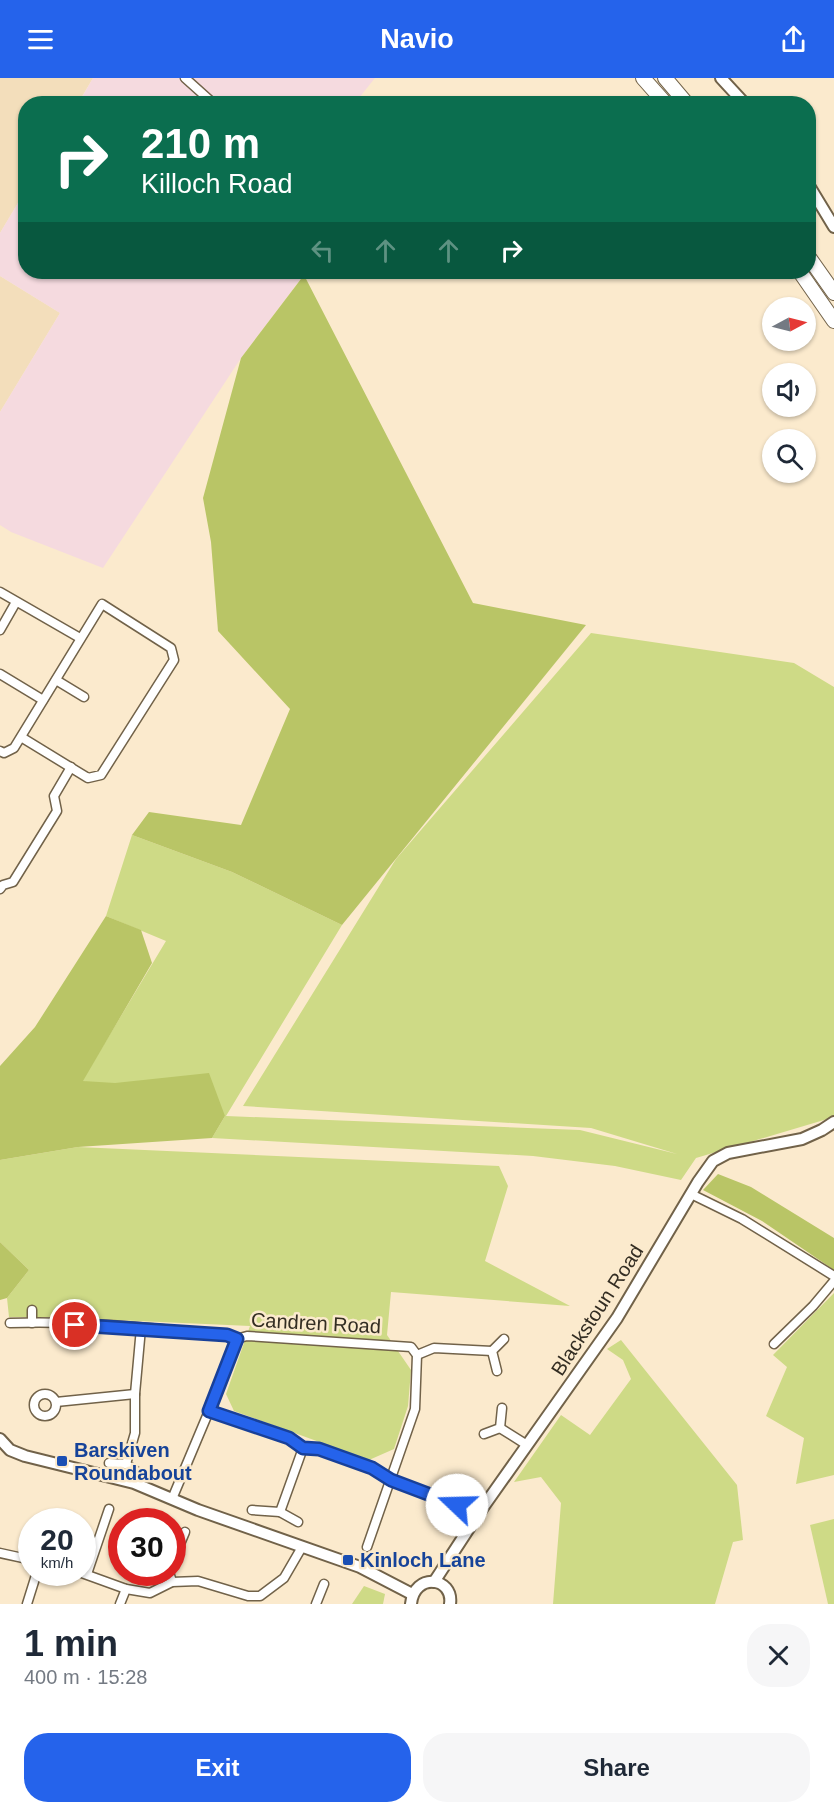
<!DOCTYPE html>
<html lang="en">
<head>
<meta charset="utf-8">
<style>
  body { margin:0; font-family:Arial,sans-serif; background:#f6f6f7; color:#1f2937; height:100vh; display:flex; flex-direction:column; font-size:22px; white-space:nowrap }
  * { box-sizing:border-box; margin:0 }
  p { font-size:20px; color:#747a83 }
  .icon { flex:none; width:33px; height:33px; fill:none; stroke:currentColor; stroke-width:2; stroke-linecap:round; stroke-linejoin:round }
  .map { position:relative; height:1526px; overflow:hidden }
  .sheet { display:flex; flex-direction:column; background:#fff; flex:1 }
  .sheet>* { flex:none }
  .guide { position:absolute; left:18px; top:18px; width:798px; height:183px; border-radius:24px; box-shadow:0 2px 4px #0004; background:#0b6e4f; color:#fff; overflow:hidden }
  .needle { width:39px; rotate:83deg }
  .tools { position:absolute; left:762px; top:219px; display:grid; gap:12px }
  .tools a { display:grid; place-items:center; width:54px; height:54px; border-radius:50%; background:#fff; box-shadow:0 2px 4px #0004; font-size:30px }
  .speed { position:absolute; left:18px; top:1430px; display:flex; gap:12px; font-size:30px; font-weight:700; text-align:center }
  .speed>* { display:grid; place-content:center; width:78px; height:78px; border-radius:50%; background:#fff; box-shadow:0 2px 4px #0004; line-height:1 }
  .speed small { font-size:15px; font-weight:400 }
  .speed .limit { border:9px solid #d22; background:#fff; color:#111 }
  .pin { position:absolute; display:grid; place-items:center; width:51px; height:51px; color:#fff; margin:-26px; border:3px solid #fff; border-radius:50%; box-shadow:0 2px 6px #0007 }
  .me { position:absolute; width:66px; margin:-33px; rotate:291deg; stroke-linejoin:round; filter:drop-shadow(0 0 4px #0008) }
  .turn { display:flex; align-items:center; gap:21px; height:126px; padding:0 24px; font-size:27px }
  .turn .icon { width:78px; height:78px; stroke-width:2.5 }
  .turn b { display:block; font-size:42px; line-height:51px }
  .lanes { display:flex; align-items:center; height:57px; padding:0 24px; background:#0003; justify-content:center; gap:30px; direction:ltr }
  .lanes .off { opacity:.35 }
  .round { display:grid; place-items:center; flex:none; width:63px; height:63px; border-radius:24px; background:#f6f6f7 }
  .head { display:flex; align-items:center; justify-content:space-between; height:102px; padding:0 24px }
  h1 { font-size:36px; font-weight:800; line-height:45px }
  .primary-button { display:flex; gap:12px; margin-top:auto; padding:12px 24px }
  .primary-button a { flex:1; height:69px; border-radius:24px; background:#2563eb; color:#fff; font-size:24px; font-weight:800; line-height:69px; text-align:center }
  .primary-button a+a { background:#f6f6f7; color:#1f2937 }
  header { display:flex; justify-content:space-between; align-items:center; height:78px; padding:0 24px; background:#2563eb; color:#fff; font-size:27px; font-weight:800 }
  .map>svg:first-child { display:block }
  .built { fill:#f3debb }
  .industrial { fill:#f5dadf }
  .green { fill:#ceda86 }
  .forest { fill:#b9c566 }
  .lines { fill:none; stroke-linecap:round; stroke-linejoin:round }
  .minor-casing { stroke:#716249; stroke-width:11 }
  .tertiary-casing { stroke:#716249; stroke-width:14 }
  .trunk-casing { stroke:#716249; stroke-width:16 }
  .minor { stroke:#fff; stroke-width:8 }
  .tertiary { stroke:#fff; stroke-width:10 }
  .trunk { stroke:#fff; stroke-width:14 }
  .route-casing { stroke:#184099; stroke-width:15 }
  .route { stroke:#2563eb; stroke-width:10 }
  .transit-dot { fill:#1a4fb4; stroke:#fbeacd; stroke-width:2 }
  .labels { text-anchor:middle; stroke-width:5; stroke-linejoin:round; paint-order:stroke }
  .street-label { font-size:20px; fill:#332d22; stroke:#fbeacd }
  .transit-label { font-size:20px; font-weight:bold; fill:#164399; stroke:#fbeacd; text-anchor:start }
</style>
</head>
<body>
<header><svg class="icon" aria-label="menu" viewBox="0 0 24 24"><path d="M4 6h16M4 12h16M4 18h16"/></svg>Navio<svg class="icon" aria-label="share" viewBox="0 0 24 24"><path d="M12 15V3M7 8l5-5 5 5M5 13v7h14v-7"/></svg></header>
<div class="map">
<svg width="834" height="1526" viewBox="0 0 834 1526">
  <rect width="100%" height="100%" fill="#fbeacd"/>
  <g class="built">
    <polygon points="0,0 93,0 78,25 26,26 25,113 0,155"/>
    <polygon points="0,198 60,235 0,334"/>
  </g>
  <g class="industrial">
    <polygon points="93,0 375,0 355,25 78,26"/>
    <polygon points="25,113 26,194 306,194 241,280 103,490 11,454 0,447 0,334 60,235 0,198 0,155"/>
  </g>
  <g class="green">
    <polygon points="591,555 794,585 834,609 834,1039 696,1080 681,1102 615,1088 533,1078 212,1060 225,1038 82,1003 166,863 106,838 132,757 232,794 342,847 226,1038 580,1052 677,1076 591,1050 243,1028 396,781"/>
    <polygon points="78,1069 499,1088 508,1108 485,1183 570,1228 391,1214 387,1257 411,1292 408,1328 394,1371 369,1382 234,1333 226,1316 250,1248 48,1239 9,1239 7,1220 29,1192 0,1164 0,1082"/>
    <polygon points="834,1215 834,1397 796,1406 804,1360 766,1338 787,1289 773,1277"/>
    <polygon points="621,1262 737,1407 743,1462 733,1464 715,1526 553,1526 561,1425 541,1399 514,1404 561,1337 590,1357 631,1301 623,1282 607,1271"/>
    <polygon points="834,1441 834,1526 828,1526 810,1447"/>
    <polygon points="364,1508 385,1516 383,1526 352,1526"/>
  </g>
  <g class="forest">
    <polygon points="304,197 473,525 586,547 342,847 232,794 132,757 149,734 241,747 290,631 218,553 211,464 203,420 241,280"/>
    <polygon points="106,838 141,852 152,885 83,1003 115,1005 209,995 225,1038 212,1060 78,1069 0,1082 0,988 35,949"/>
    <polygon points="718,1096 751,1109 834,1160 834,1192 762,1143 703,1112"/>
    <polygon points="0,1164 29,1192 7,1220 0,1222"/>
  </g>
  <g class="lines">
    <defs>
      <g id="minor">
        <polyline points="185,0 214,26"/>
        <polyline points="0,514 80,560"/>
        <polyline points="0,552 16,524"/>
        <polyline points="0,596 43,622"/>
        <polyline points="56,602 84,619"/>
        <polyline points="0,673 4,675 14,670 102,526 171,570 174,582 101,697 88,700 21,659"/>
        <polyline points="0,811 3,807 13,804 57,733 54,718 71,689"/>
        <polyline points="691,1116 742,1141 834,1198"/>
        <polyline points="32,1232 32,1245"/>
        <path d="M10 1245C82 1242 155 1251 227 1257L236 1261 247 1258 411 1269 417 1277 415 1331 367 1469"/>
        <polyline points="774,1266 813,1228 834,1203"/>
        <polyline points="417,1277 434,1270 492,1273"/>
        <polyline points="497,1293 492,1273 504,1261"/>
        <circle cx="45" cy="1327" r="11"/>
        <polyline points="56,1324 135,1316"/>
        <polyline points="209,1333 289,1360 303,1370 319,1371 372,1391 391,1402 479,1435"/>
        <polyline points="500,1350 527,1367"/>
        <polyline points="484,1356 500,1350 502,1330"/>
        <polyline points="109,1385 126,1386"/>
        <polyline points="136,1393 126,1386 135,1355 135,1316 141,1250"/>
        <polyline points="172,1421 209,1333 236,1261"/>
        <polyline points="252,1432 280,1434 298,1444"/>
        <polyline points="280,1434 303,1370"/>
        <polyline points="0,1475 32,1482"/>
        <polyline points="172,1485 185,1454"/>
        <polyline points="79,1494 126,1511 150,1515 172,1504 198,1503 248,1518 260,1518 284,1500 302,1469"/>
        <polyline points="169,1494 172,1504"/>
        <polyline points="87,1496 109,1431"/>
        <polyline points="27,1526 37,1494"/>
        <polyline points="120,1526 126,1511"/>
        <polyline points="316,1526 324,1506"/>
      </g>
      <g id="tertiary">
        <polyline points="721,0 745,26"/>
        <polyline points="808,106 834,149"/>
        <polyline points="0,1361 10,1372 25,1378 134,1405 198,1432 360,1489 412,1516"/>
        <polyline points="434,1504 479,1435 617,1240 698,1104 713,1083 728,1075 802,1061 822,1052 834,1044"/>
        <path d="M411 1526C414 1494 454 1499 450 1526"/>
      </g>
      <g id="trunk">
        <polyline points="643,0 666,26"/>
        <polyline points="665,0 687,26"/>
        <polyline points="808,178 834,215"/>
        <polyline points="800,194 834,243"/>
      </g>
    </defs>
    <use href="#minor" class="minor-casing"/>
    <use href="#tertiary" class="tertiary-casing"/>
    <use href="#trunk" class="trunk-casing"/>
    <use href="#minor" class="minor"/>
    <use href="#tertiary" class="tertiary"/>
    <use href="#trunk" class="trunk"/>
  </g>
  <g class="lines">
    <defs>
      <polyline id="route" points="75,1247 227,1257 237,1261 209,1333 289,1360 303,1370 319,1371 372,1390 391,1402 457,1427"/>
    </defs>
    <use href="#route" class="route-casing"/>
    <use href="#route" class="route"/>
  </g>
  <g class="transit-dot">
    <rect x="56" y="1377" width="12" height="12" rx="3"/>
    <rect x="342" y="1476" width="12" height="12" rx="3"/>
  </g>
  <g class="labels">
    <g class="street-label">
      <text transform="translate(597 1232) rotate(-57)" y="7">Blackstoun Road</text>
      <text transform="translate(316 1245) rotate(3)" y="7">Candren Road</text>
    </g>
    <g class="transit-label">
      <text x="74" y="1379">Barskiven<tspan x="74" dy="23">Roundabout</tspan></text>
      <text x="360" y="1489">Kinloch Lane</text>
    </g>
  </g>
</svg>
<div class="tools">
<a><svg class="needle" viewBox="-14 -14 28 28"><path d="M0-13l5 13h-10z" fill="#e53935"/><path d="M0 13l5-13h-10z" fill="#747a83"/></svg></a>
<a><svg class="icon" aria-label="sound" viewBox="0 0 24 24"><path d="M4 9h4l5-4v14l-5-4H4zM17 9q2 3 0 6"/></svg></a>
<a><svg class="icon" aria-label="search" viewBox="0 0 24 24"><circle cx="10" cy="10" r="6"/><path d="M15 15l6 6"/></svg></a>
</div>
<div class="speed"><div>20<small>km/h</small></div><div class="limit">30</div></div>
<div class="pin" style="left:75px;top:1247px;background:#d93025"><svg class="icon" aria-label="arrive" viewBox="0 0 24 24"><path d="M6 21V4h12l-3 4 3 4H6"/></svg></div>
<svg class="me" style="left:457px;top:1427px" viewBox="-20 -20 40 40"><circle r="19" fill="#fff"/><path d="M0-13L10 11 0 6-10 11z" fill="#2563eb"/></svg>
<div class="guide">
<div class="turn"><svg class="icon" aria-label="right" viewBox="0 0 24 24"><path d="M7 20v-9h11M14 6l5 5-5 5"/></svg><div><b>210 m</b>Killoch Road</div></div>
<div class="lanes"><svg class="icon off" aria-label="left" viewBox="0 0 24 24"><path d="M17 20v-9H6M10 6l-5 5 5 5"/></svg><svg class="icon off" aria-label="ahead" viewBox="0 0 24 24"><path d="M12 20V5M6 11l6-6 6 6"/></svg><svg class="icon off" aria-label="ahead" viewBox="0 0 24 24"><path d="M12 20V5M6 11l6-6 6 6"/></svg><svg class="icon" aria-label="right" viewBox="0 0 24 24"><path d="M7 20v-9h11M14 6l5 5-5 5"/></svg></div>
</div>
</div>
<section class="sheet">
<div class="head"><div><h1>1 min</h1><p>400 m · 15:28</p></div><a class="round"><svg class="icon" aria-label="close" viewBox="0 0 24 24"><path d="M6 6l12 12M18 6L6 18"/></svg></a></div>
<div class="primary-button"><a>Exit</a><a>Share</a></div>
</section>
</body>
</html>
